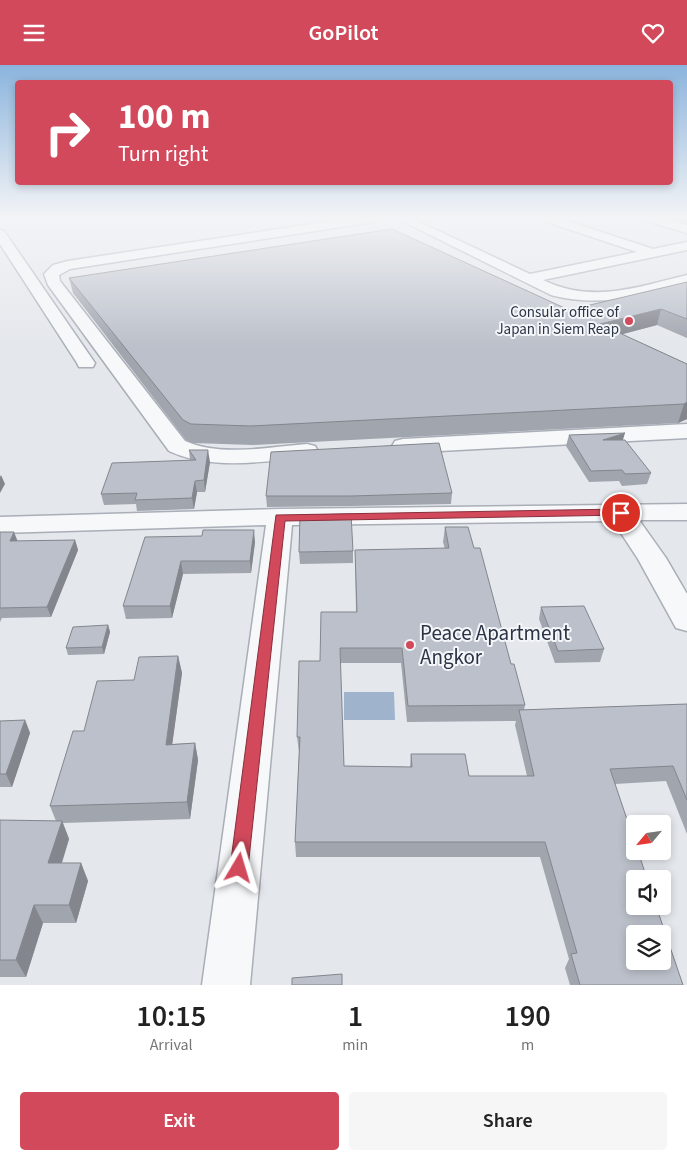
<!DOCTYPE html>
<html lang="en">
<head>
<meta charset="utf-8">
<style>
  body { margin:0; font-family:"Source Sans 3",sans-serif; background:#f6f6f6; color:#222; height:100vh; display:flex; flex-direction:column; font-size:19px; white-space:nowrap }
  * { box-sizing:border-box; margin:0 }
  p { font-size:16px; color:#767676 }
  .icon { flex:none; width:28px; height:28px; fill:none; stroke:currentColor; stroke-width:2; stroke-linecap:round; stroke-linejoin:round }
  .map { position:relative; height:920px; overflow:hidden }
  .details { display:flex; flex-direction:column; background:#fff; flex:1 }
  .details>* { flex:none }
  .hud { position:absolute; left:15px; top:15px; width:658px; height:105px; border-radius:5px; box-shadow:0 2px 8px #0003; background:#d1495b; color:#fff; overflow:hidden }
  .needle { width:32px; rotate:241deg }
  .tools { position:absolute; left:626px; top:750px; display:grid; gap:10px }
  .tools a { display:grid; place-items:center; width:45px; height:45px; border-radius:5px; background:#fff; box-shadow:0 2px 8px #0003; font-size:25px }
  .pin { position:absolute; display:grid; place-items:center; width:42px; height:42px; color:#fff; margin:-21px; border:2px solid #fff; border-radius:50%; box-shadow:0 1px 5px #0007 }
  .me { position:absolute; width:55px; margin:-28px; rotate:7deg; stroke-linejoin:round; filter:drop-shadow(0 0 4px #0008) }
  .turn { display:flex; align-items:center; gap:18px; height:105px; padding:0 20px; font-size:22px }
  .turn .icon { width:65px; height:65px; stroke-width:2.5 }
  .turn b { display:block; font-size:35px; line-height:42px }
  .eta { display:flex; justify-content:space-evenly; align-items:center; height:85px; text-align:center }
  .eta b { font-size:30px; font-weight:600; line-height:35px }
  .button { display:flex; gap:10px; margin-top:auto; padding:10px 20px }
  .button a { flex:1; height:58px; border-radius:5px; background:#d1495b; color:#fff; font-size:20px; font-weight:600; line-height:58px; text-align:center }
  .button a+a { background:#f6f6f6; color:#222 }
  header { display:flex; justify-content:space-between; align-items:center; height:65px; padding:0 20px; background:#d1495b; color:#fff; font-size:22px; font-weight:600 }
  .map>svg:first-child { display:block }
  .water { fill:#9fb4cc }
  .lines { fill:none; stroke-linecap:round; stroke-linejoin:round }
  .minor-casing { stroke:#a9aeb7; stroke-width:3 }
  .minor { fill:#f7f8fa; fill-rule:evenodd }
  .wall { fill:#a1a5ae; fill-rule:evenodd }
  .shaded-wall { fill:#83868d }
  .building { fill:#bbc0ca; stroke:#83868d; fill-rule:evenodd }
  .route { fill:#d1495b; stroke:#882f3b }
  .poi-dot { fill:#d1495b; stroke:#f4f6f9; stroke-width:2 }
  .labels { text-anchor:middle; stroke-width:4; stroke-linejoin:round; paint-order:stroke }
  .far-poi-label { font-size:15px; fill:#2b3445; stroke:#f4f6f9; text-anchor:end }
  .near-poi-label { font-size:21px; fill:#2b3445; stroke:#f4f6f9; text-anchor:start }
</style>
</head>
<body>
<header><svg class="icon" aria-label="menu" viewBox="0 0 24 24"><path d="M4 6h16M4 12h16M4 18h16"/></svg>GoPilot<svg class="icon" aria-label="heart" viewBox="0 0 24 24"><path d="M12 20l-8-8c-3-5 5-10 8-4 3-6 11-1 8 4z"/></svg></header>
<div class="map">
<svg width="687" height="920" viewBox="0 0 687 920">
  <rect width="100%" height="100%" fill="#e4e7ec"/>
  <polygon class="water" points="344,627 394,627 395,655 344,655"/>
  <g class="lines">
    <defs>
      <g id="minor">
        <path d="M351 153H379L373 157 70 204 59 210 60 216 185 376C221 392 269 382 307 379L315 381 318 386 315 391 307 393C262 396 211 406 169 386L48 220 44 209 53 200 68 196Z"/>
        <path d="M396 153H411L530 209 637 187 544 156 542 153H559L653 184 687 177V185L543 215C593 239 637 222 687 210V218C638 231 601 243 551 230Z"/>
        <polygon points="644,153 662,153 687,160 687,168 646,156"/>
        <polygon points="0,165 4,166 95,298 93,302 79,302 77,298 0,179"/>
        <polygon points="687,359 687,373 403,388 395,386 392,381 395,376 403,374"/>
        <polygon points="687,439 687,455 639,455 666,493 687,529 687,566 676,563 638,494 613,456 292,460 250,920 202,920 266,460 0,468 0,452 280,444"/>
      </g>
    </defs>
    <use href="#minor" class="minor-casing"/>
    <use href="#minor" class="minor"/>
  </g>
  <g class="wall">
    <polygon points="669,153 687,153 687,158"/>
    <polygon points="69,213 569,245 687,217 687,273 657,260 622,269 687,299 687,354 678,358 253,380 193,378 186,375 73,228"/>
    <polygon points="569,370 623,375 651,408 647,419 622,421 619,416 589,417 566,381"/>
    <polygon points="189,385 210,397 205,427 197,427 194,444 137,446 136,439 104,440 101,429 190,395"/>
    <polygon points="452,428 451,439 351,441 267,442 266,431"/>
    <path d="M445 462 474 483 511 599 525 640 524 645 687 639V769L666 716 615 719 683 920H570L565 903 569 894 540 792H296L295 777 299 687 297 672 320 596 356 547 355 485 445 484 443 477ZM340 598H401L407 657 516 656 515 660 527 711H469L411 689 410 702 344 701Z"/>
    <polygon points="0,467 17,476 75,475 78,485 51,552 2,553 0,557"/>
    <polygon points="202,471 255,477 251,508 183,509 172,553 126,554 123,541"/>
    <polygon points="353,486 353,498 300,499 299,487"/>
    <polygon points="541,542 604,584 600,597 555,598 539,554"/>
    <polygon points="108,560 110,567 104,589 68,590 66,583"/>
    <polygon points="178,591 182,608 172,679 195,678 198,695 190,754 63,758 69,774 62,798 81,798 88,816 76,858 43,858 26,912 0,912 0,755 56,756 50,741 84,666 134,615"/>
    <polygon points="25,655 30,668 12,722 0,722 0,656"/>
  </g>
  <g class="shaded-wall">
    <polygon points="661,244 657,260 597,276 600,259"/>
    <polygon points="687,337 687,354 678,358 684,339"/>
    <polygon points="625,368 622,378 603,375"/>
    <polygon points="208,385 210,397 205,427 204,415"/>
    <polygon points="1,410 5,419 0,428 0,412"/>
    <polygon points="195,416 197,427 194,444 192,433"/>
    <polygon points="254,465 255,477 251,508 250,496"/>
    <polygon points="14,467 18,477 10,476"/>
    <polygon points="75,475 78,485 51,552 47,542"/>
    <polygon points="181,496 183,509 172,553 170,541"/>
    <polygon points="108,560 110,567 104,589 102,582"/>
    <polygon points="178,591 182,608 170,696 166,680"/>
    <polygon points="25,655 30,668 12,722 6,709"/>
    <polygon points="195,678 198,695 190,754 187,737"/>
    <polygon points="62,756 69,774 56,816 48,798"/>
    <polygon points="81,798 88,816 76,858 69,840"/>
    <polygon points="34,840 43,858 26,912 16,895"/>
  </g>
  <g class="building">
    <polygon points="392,164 569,245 687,217 687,254 661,244 600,259 687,299 687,337 684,339 251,361 191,359 183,355 69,213"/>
    <polygon points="625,368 603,375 625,375 651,408 625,409 622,405 591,406 569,370"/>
    <polygon points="439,378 452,428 351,431 266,431 271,387"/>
    <polygon points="189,385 208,385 204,415 195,416 192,433 135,435 137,428 101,429 112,398 196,395"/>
    <polygon points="351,449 353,486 299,487 300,450"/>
    <path d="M445 462H468L474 483H480L511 599H514L525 640 408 641 402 583H340L344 701 412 702 411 689H465L469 711H534L519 645 687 639V735L673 701 610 704 635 778V786H638L647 814H635V841H656L683 920H580L571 889 577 888 545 777H295L300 672H297L299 596H320L321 547H357L355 485 449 483ZM635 869H662V896H635Z"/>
    <polygon points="203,465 254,465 250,496 181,496 170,541 123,541 145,472 202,471"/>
    <polygon points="0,467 14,467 10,476 75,475 47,542 0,543"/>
    <polygon points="584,541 604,584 558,586 541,542"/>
    <polygon points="108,560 102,582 66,583 73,562"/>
    <polygon points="178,591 166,680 195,678 187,737 50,741 73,666 84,666 97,616 134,615 139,592"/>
    <polygon points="25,655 6,709 0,709 0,656"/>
    <polygon points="0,755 62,756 48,798 81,798 69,840 34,840 16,895 0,895"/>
    <polygon points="342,909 342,920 292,920 292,913"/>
  </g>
  <linearGradient id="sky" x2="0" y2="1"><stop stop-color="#8bb4dd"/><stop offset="0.54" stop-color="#f3f4f6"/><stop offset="1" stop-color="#f3f4f6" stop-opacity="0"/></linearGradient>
  <rect width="687" height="282" fill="url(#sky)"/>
  <polygon class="route" points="621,444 627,448 625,450 285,456 248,803 246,809 239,812 233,809 230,803 276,450"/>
  <g class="poi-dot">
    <circle cx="629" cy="256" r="5"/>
    <circle cx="410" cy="580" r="5"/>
  </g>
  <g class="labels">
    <g class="far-poi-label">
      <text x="619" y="252">Consular office of<tspan x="619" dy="17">Japan in Siem Reap</tspan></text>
    </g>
    <g class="near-poi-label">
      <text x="420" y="575">Peace Apartment<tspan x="420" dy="24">Angkor</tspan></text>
    </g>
  </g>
</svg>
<div class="tools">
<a><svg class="needle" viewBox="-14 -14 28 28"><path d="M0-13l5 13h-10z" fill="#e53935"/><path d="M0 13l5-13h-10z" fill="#767676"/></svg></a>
<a><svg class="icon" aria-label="sound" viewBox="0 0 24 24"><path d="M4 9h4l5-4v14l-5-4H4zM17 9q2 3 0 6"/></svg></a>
<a><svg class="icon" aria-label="layers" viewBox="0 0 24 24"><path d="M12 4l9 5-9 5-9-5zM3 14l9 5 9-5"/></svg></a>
</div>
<div class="pin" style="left:621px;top:448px;background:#d93025"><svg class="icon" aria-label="arrive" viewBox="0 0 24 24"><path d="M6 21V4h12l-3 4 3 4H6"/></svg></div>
<svg class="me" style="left:239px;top:803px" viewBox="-20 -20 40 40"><path d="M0-17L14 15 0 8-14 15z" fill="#d1495b" stroke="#fff" stroke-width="4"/></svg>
<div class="hud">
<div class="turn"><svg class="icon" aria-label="right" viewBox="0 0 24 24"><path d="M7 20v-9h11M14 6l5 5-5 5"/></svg><div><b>100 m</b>Turn right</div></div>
</div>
</div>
<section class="details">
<div class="eta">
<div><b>10:15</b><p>Arrival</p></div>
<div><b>1</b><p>min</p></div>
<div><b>190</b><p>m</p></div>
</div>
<div class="button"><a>Exit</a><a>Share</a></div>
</section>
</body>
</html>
